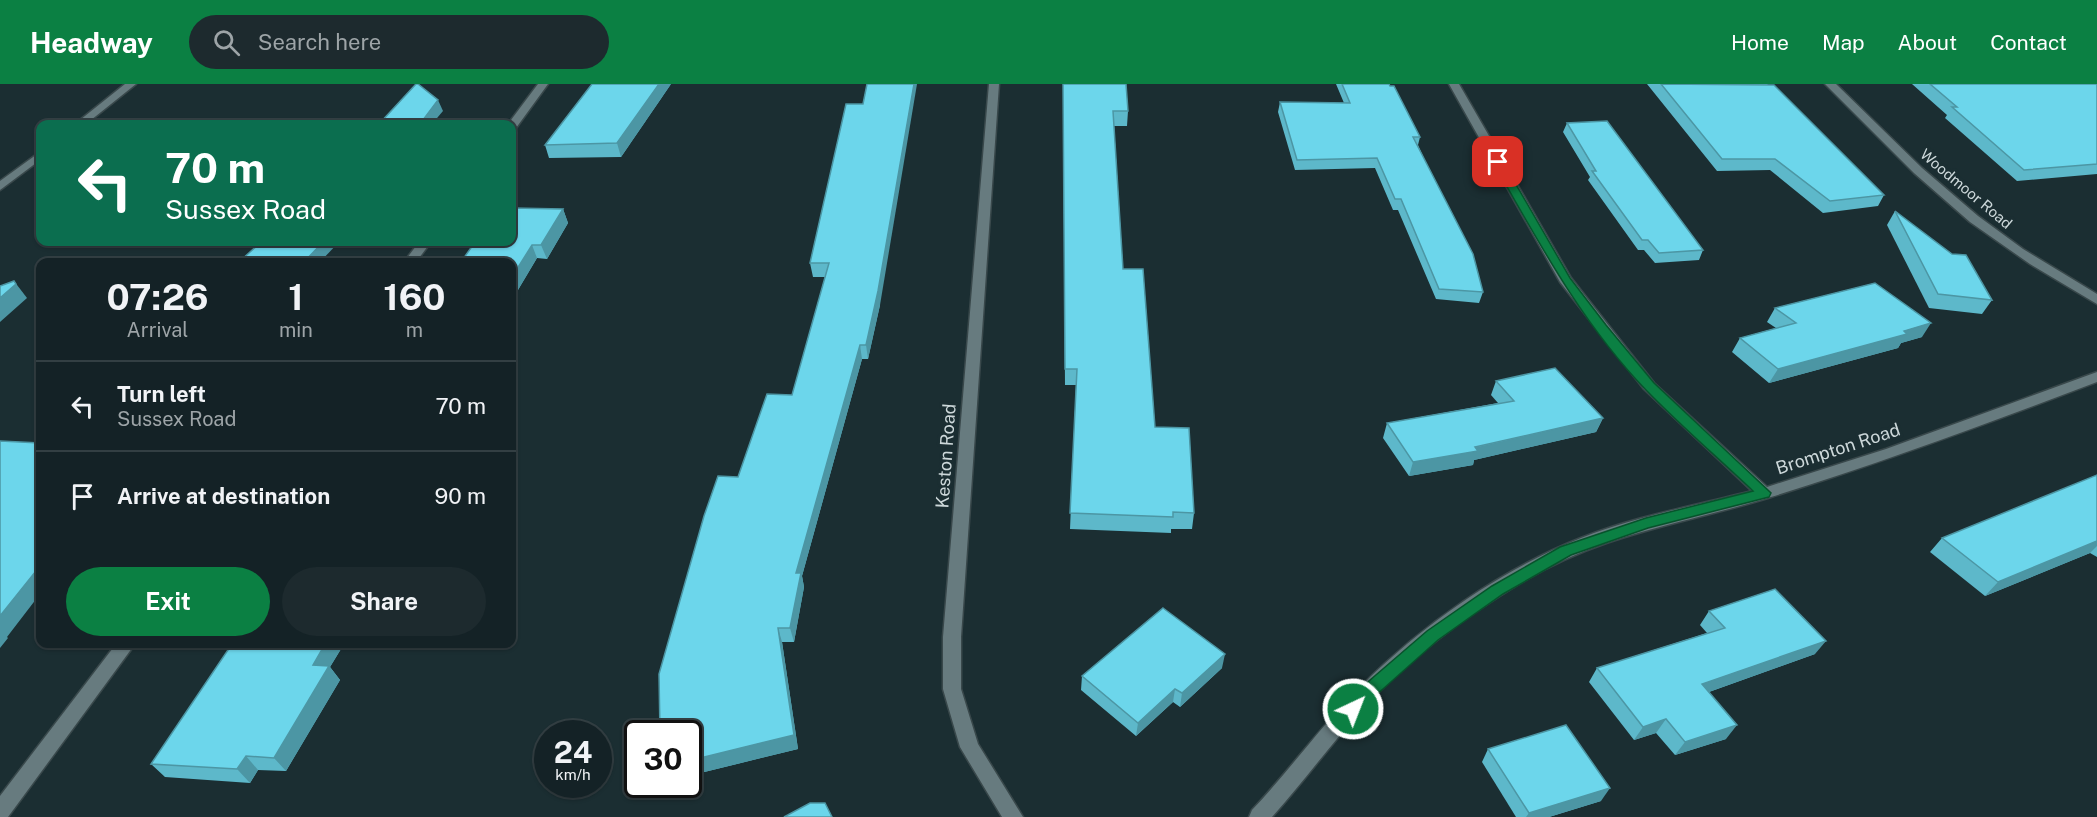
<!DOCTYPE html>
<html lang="en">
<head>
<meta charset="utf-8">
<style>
  body { margin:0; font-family:"Public Sans",sans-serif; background:#1d2a2e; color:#f1f3f6; height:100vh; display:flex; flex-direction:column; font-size:22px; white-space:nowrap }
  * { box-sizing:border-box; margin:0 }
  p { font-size:20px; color:#9da4a7 }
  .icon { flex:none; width:33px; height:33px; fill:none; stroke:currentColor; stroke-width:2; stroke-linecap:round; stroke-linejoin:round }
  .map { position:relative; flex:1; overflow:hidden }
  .details { position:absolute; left:36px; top:174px; width:480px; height:390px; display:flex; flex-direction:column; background:#142226; border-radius:12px; box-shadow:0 2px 4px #0004,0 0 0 2px #333f43 }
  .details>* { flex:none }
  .guide { position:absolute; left:36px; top:36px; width:480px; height:126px; border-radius:12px; box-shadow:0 2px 4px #0004,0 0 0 2px #333f43; background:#0b6e4f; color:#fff; overflow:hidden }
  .speed { position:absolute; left:534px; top:636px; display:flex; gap:12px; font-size:30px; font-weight:700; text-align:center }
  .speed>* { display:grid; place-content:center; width:78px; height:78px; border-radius:50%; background:#142226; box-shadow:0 2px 4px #0004,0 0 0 2px #333f43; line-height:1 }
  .speed small { font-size:15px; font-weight:400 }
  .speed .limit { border:3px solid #111; border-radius:9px; background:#fff; color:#111 }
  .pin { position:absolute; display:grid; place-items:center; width:51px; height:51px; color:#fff; margin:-26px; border-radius:12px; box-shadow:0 3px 9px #0006 }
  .me { position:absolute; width:66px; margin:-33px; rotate:43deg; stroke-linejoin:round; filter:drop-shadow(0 0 4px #0008) }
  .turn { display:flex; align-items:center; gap:21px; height:126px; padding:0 30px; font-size:27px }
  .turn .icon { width:78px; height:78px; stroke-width:2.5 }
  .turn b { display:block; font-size:42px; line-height:51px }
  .eta { display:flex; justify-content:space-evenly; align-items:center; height:102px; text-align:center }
  .eta b { font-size:36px; font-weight:700; line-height:42px }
  .action { display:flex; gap:12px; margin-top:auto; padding:12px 30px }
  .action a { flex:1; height:69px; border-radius:36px; background:#0b8043; color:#fff; font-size:24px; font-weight:700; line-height:69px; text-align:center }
  .action a+a { background:#1d2a2e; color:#f1f3f6 }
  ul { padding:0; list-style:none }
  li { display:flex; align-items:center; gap:18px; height:90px; padding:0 30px; border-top:2px solid #333f43 }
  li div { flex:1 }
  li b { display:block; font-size:22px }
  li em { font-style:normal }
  header { display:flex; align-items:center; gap:36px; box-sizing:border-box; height:84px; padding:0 30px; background:#0b8043; color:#fff }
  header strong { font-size:28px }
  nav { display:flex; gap:33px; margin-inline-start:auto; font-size:21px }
  .search { width:420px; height:54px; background:#1d2a2e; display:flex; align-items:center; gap:15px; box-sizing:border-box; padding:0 21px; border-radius:33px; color:#9da4a7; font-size:22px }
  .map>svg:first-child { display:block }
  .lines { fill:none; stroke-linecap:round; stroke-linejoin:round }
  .minor-casing { stroke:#39484b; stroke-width:3 }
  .minor { fill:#677b7f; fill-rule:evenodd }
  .wall { fill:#5db8ca }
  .shaded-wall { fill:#4c96a4 }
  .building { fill:#6cd6eb; stroke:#4c96a4; stroke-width:1.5 }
  .route { fill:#0b8043; stroke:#07532c; stroke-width:1.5 }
  .labels { text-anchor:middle; stroke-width:6; stroke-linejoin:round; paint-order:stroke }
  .far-street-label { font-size:15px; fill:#cdd8da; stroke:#1b2e32 }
  .street-label { font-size:18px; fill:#cdd8da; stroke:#1b2e32 }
</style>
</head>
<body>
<header>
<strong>Headway</strong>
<div class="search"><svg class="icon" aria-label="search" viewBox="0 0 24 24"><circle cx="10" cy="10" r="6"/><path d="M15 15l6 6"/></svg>Search here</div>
<nav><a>Home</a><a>Map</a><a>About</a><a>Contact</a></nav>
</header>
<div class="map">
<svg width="2097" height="733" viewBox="0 0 2097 733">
  <rect width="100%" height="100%" fill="#1b2e32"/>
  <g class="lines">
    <defs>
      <g id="minor">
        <polygon points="125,0 136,0 86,40 75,40"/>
        <polygon points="538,0 548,0 516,44 512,45 512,40 508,40"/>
        <polygon points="989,0 999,0 961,553 961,605 978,660 1023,733 1002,733 960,663 943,605 943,553"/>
        <path d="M1449 0H1459L1571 194 1654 299 1767 403 1886 365 2097 288V298C1989 339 1881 379 1771 413 1681 441 1606 448 1522 498 1469 530 1414 570 1371 616 1336 653 1306 695 1272 733H1249L1252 726C1289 687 1321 642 1360 603 1421 542 1500 486 1581 454 1636 432 1695 422 1752 407L1644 305 1560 198Z"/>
        <polygon points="1825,0 1836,0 1922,84 1978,132 2023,165 2097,210 2097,220 2030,180 1970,138 1914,89"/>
        <polygon points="40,68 40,76 0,106 0,97"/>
        <polygon points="419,158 431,158 416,178 404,178"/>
        <polygon points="116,560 135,560 8,733 0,733 0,712"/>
      </g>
    </defs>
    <use href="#minor" class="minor-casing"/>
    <use href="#minor" class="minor"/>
  </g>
  <g class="wall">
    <polygon points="671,0 621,73 549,74 545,61"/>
    <polygon points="1063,0 1128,27 1127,42 1114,42 1123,185 1155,343 1194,429 1192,445 1171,445 1171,449 1070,445 1076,301 1065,301"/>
    <polygon points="1336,0 1389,0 1420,53 1418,61 1483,208 1479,219 1436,215 1398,126 1393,126 1375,84 1295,86 1278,28 1280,18 1344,19"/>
    <polygon points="1647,0 1767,0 1884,111 1878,122 1823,129 1770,86 1717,87"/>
    <polygon points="1912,0 2097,0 2097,90 2017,97 1945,34 1947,31"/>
    <polygon points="863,20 880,221 868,275 862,275 802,492 804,503 794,558 782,558 798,665 688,692 688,650 738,393 792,311 825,193 813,193 810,179"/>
    <polygon points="1567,39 1703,166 1699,176 1655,179 1644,166 1638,166 1588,96 1590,93 1563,48"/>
    <polygon points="563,125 568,139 547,175 537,174 512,216 512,178"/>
    <polygon points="1895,127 1992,216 1982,230 1929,224 1887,141"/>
    <polygon points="1775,224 1922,253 1901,259 1898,264 1769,299 1732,268 1740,254 1776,244 1767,238"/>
    <polygon points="1496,297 1603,334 1596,348 1474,376 1473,381 1409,392 1383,354 1387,339 1498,319 1491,311"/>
    <polygon points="2097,391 2097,473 2090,469 1985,512 1930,468 1942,454"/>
    <polygon points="1709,527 1815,570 1709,608 1726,655 1675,671 1656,649 1634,656 1589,598 1597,584 1707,549 1700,541"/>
    <polygon points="232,560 344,560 330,583 340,596 286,687 258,686 250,699 165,693 151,680"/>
    <polygon points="1222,584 1180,623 1173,618 1136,652 1081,606 1082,592"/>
    <polygon points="1488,665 1601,717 1549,733 1516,733 1482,678"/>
  </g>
  <g class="shaded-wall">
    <polygon points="659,0 671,0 621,73 617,59"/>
    <polygon points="914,0 917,0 880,221 868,275 866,261"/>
    <polygon points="438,16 443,27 432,40 420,40"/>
    <polygon points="563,125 568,139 547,175 541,161"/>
    <polygon points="323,158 339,158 320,178 304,178"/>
    <polygon points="532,161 537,174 512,216 512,193"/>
    <polygon points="14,197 27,214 0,238 0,214"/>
    <polygon points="1931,239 1922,253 1901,259 1898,264 1769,299 1778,285"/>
    <polygon points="860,261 862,275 802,492 804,503 794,558 790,544 796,489"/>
    <polygon points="512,280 514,286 512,290"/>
    <polygon points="1603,334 1596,348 1474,376 1473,381 1409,392 1413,378"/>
    <polygon points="2097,457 2097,462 2090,469 1985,512 1998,498"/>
    <polygon points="40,482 40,510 7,553 8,554 0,564 0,532"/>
    <polygon points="778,544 782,558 798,665 688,692 688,677"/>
    <polygon points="1826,557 1815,570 1692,614 1702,600"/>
    <polygon points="325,560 344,560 330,583 340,596 286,687 274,674 313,581"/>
    <polygon points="1225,570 1222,584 1180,623 1182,609"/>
    <polygon points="1175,605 1173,618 1136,652 1138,639"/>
    <polygon points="1666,635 1656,649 1634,656 1643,643"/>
    <polygon points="1737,641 1726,655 1675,671 1685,658"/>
    <polygon points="246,672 258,686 250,699 237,685"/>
    <polygon points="1610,704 1601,717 1549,733 1526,733 1529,729"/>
  </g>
  <g class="building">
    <polygon points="416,0 418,0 438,16 420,40 379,40"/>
    <polygon points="592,0 659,0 617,59 545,61"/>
    <polygon points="867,0 914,0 878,207 866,261 860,261 796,489 801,489 790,544 778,544 794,651 688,677 688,650 660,650 659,590 704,432 718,392 738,393 767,310 792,311 829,179 810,179 846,20 863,20"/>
    <polygon points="1063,0 1126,0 1128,27 1113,27 1123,185 1143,185 1155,343 1189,344 1194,429 1173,428 1173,433 1070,429 1077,285 1065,285"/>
    <polygon points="1342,0 1389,0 1390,2 1394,2 1420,53 1413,53 1473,170 1483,208 1439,205 1401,115 1395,115 1377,74 1297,76 1280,18 1350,19"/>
    <polygon points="1661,0 1774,1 1884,111 1830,117 1775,75 1722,75"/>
    <polygon points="1930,0 2097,0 2097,80 2024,86 1952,23 1957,23"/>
    <polygon points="1607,37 1703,166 1659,169 1648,156 1642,156 1592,87 1596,87 1567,39"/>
    <polygon points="512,124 563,125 541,161 532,161 512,193 512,178 461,178 475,158 512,158"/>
    <polygon points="1895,127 1952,170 1966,171 1992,216 1938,210"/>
    <polygon points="261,158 323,158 304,178 239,178"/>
    <polygon points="14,197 16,200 0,214 0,202"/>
    <polygon points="1875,199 1931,239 1904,247 1907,250 1778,285 1740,254 1796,239 1775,224"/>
    <polygon points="1555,284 1603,334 1475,363 1478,367 1413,378 1387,339 1514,317 1496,297"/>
    <polygon points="0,357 40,359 40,482 0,532"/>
    <polygon points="2097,391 2097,457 1998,498 1942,454"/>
    <polygon points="1775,505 1826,557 1702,600 1737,641 1685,658 1666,635 1643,643 1597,584 1725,544 1709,527"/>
    <polygon points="1163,524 1225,570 1182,609 1175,605 1138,639 1082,592"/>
    <polygon points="232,560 325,560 313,581 329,582 274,674 246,672 237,685 151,680"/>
    <polygon points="1566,641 1610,704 1529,729 1488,665"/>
    <polygon points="810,719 825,719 832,733 784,733"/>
  </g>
  <path class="route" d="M1494 76 1503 78 1570 194 1606 241 1654 299 1771 409 1769 413 1648 444 1571 471 1503 510 1438 556 1374 613 1359 630 1353 632 1347 630 1345 625 1362 603 1427 547 1492 502 1560 463 1646 434 1753 407C1717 373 1680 341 1646 306 1582 240 1538 157 1493 78Z"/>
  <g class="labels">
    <g class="far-street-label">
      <text transform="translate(1966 105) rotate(40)" y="5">Woodmoor Road</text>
    </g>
    <g class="street-label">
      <text transform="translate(1838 365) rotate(-18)" y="6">Brompton Road</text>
      <text transform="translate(946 372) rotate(-86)" y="6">Keston Road</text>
    </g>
  </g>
</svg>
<div class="speed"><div>24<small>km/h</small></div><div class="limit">30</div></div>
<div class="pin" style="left:1498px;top:78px;background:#d93025"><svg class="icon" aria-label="arrive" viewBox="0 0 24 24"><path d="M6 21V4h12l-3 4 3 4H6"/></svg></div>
<svg class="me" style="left:1353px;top:625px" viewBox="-20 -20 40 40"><circle r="17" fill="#0b8043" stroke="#fff" stroke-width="3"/><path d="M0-11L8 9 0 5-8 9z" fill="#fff"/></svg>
<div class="guide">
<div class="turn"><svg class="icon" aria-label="left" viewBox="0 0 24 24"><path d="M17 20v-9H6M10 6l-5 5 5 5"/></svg><div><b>70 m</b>Sussex Road</div></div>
</div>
<section class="details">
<div class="eta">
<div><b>07:26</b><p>Arrival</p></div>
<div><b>1</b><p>min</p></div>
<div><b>160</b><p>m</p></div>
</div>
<ul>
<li><svg class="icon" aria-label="left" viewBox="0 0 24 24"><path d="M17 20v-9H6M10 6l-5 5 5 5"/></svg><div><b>Turn left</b><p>Sussex Road</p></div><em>70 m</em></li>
<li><svg class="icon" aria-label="arrive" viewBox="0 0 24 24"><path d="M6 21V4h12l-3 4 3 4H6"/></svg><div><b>Arrive at destination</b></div><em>90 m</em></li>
</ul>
<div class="action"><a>Exit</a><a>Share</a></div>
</section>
</div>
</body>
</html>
